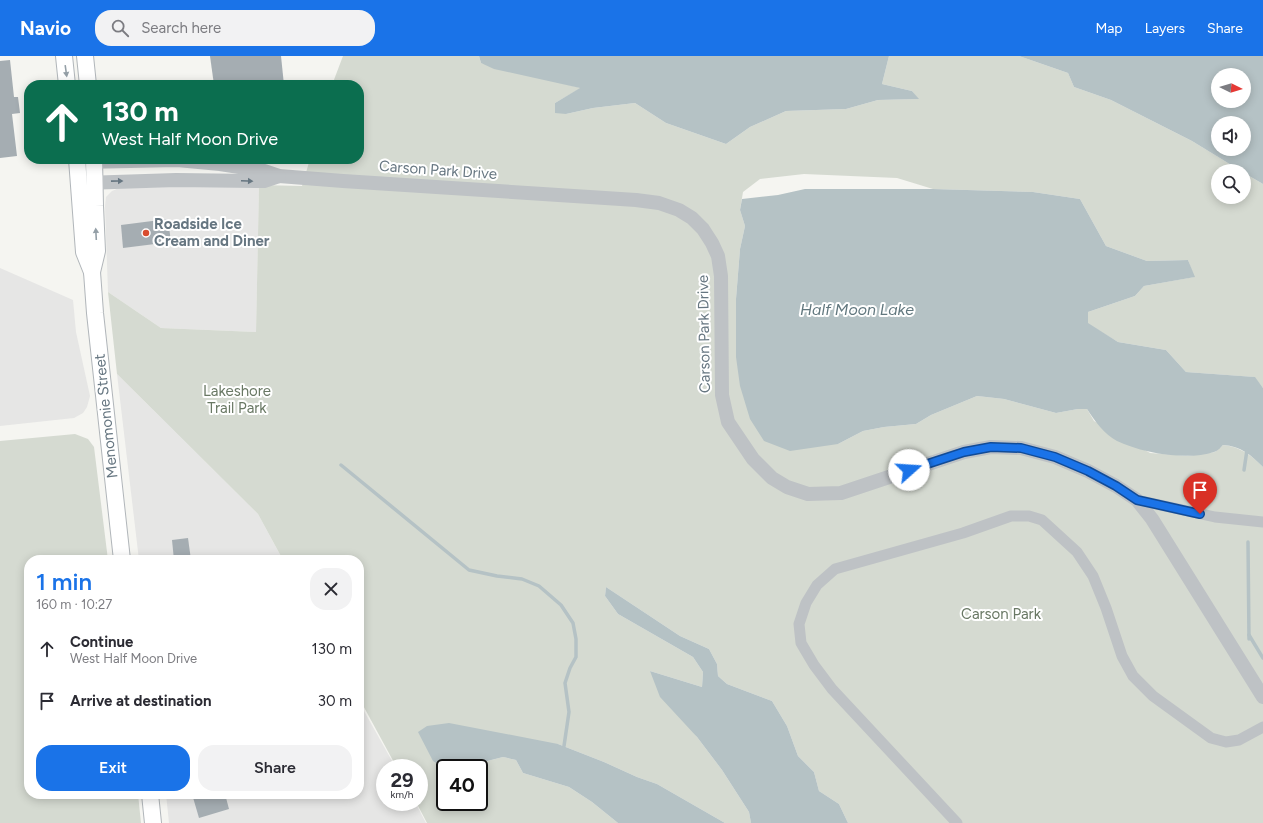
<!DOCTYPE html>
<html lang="en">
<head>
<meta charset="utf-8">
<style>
  body { margin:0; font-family:Figtree,sans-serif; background:#f2f2f3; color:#2b2b33; height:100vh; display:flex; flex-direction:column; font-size:15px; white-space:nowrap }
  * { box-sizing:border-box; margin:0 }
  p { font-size:13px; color:#7c7c81 }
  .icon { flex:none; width:22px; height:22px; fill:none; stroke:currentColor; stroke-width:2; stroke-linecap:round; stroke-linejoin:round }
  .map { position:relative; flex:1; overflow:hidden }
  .details { position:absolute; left:24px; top:499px; width:340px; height:244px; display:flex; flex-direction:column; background:#fff; border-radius:16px; box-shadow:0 2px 10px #0003 }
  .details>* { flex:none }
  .top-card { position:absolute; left:24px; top:24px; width:340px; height:84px; border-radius:16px; box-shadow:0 2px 10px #0003; background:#0b6e4f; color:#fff; overflow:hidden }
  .needle { width:26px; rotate:95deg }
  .buttons { position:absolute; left:1211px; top:12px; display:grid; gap:8px }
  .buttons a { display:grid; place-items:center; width:40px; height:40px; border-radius:50%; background:#fff; box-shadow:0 2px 10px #0003; font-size:20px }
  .speed { position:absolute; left:376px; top:703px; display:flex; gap:8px; font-size:20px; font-weight:700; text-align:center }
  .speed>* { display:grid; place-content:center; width:52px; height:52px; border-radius:50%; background:#fff; box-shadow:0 2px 10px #0003; line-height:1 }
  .speed small { font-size:10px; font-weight:400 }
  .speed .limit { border:2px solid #111; border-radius:6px; background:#fff; color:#111 }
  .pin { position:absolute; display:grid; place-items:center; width:34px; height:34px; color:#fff; margin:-41px -17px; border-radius:50% 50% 50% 0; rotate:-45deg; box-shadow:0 0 4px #0007 }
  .pin .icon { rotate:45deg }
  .me { position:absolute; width:44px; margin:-22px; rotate:71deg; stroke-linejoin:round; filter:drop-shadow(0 0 3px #0008) }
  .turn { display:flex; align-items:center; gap:14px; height:84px; padding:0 12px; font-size:18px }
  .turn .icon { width:52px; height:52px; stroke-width:2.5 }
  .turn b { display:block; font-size:28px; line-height:34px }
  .round { display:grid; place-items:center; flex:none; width:42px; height:42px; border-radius:16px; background:#f2f2f3 }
  .head { display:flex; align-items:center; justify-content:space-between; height:68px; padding:0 12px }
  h1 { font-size:24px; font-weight:600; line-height:30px; color:#1a73e8 }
  .button { display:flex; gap:8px; margin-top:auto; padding:8px 12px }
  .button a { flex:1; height:46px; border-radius:16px; background:#1a73e8; color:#fff; font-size:16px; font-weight:600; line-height:46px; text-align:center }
  .button a+a { background:#f2f2f3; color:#2b2b33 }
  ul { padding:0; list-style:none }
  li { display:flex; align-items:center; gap:12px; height:52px; padding:0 12px }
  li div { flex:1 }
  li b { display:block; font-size:15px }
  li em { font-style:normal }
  header { display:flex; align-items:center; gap:24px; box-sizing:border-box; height:56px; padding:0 20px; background:#1a73e8; color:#fff }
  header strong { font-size:19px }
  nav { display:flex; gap:22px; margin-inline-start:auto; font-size:14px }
  .search { width:280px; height:36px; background:#f2f2f3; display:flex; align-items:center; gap:10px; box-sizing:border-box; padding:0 14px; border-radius:16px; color:#7c7c81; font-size:15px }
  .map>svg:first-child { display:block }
  .built { fill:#e6e6e5 }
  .green { fill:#d5dad1 }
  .water { fill:#b5c2c5; fill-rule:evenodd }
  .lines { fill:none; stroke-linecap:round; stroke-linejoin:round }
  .stream { stroke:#b5c2c5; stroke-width:3.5 }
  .building { fill:#a5adb2 }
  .secondary-casing { stroke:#b1b6ba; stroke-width:18 }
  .minor { stroke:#bec2c5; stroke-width:11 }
  .tertiary { stroke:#bec2c5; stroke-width:14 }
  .secondary { stroke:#fff; stroke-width:16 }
  .oneway { fill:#949fa7 }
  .oneway2 { fill:#667681 }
  .route-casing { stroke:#114b97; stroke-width:10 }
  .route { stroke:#1a73e8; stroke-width:7 }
  .poi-dot { fill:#d84c2e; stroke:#fff; stroke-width:1.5 }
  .labels { text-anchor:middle; stroke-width:4; stroke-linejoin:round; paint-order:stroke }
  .street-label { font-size:15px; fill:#667681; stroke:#fff }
  .poi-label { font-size:15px; font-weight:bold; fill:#667681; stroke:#fff; text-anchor:start }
  .park-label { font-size:15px; fill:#697864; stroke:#fff }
  .water-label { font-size:16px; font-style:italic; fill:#61777e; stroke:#fff }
</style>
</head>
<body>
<header>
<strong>Navio</strong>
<div class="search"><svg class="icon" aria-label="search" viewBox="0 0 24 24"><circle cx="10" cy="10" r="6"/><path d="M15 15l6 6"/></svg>Search here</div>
<nav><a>Map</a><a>Layers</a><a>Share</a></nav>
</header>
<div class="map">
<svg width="1263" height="767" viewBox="0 0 1263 767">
  <rect width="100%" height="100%" fill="#f5f5f1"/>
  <g class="built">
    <polygon points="259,129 256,276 161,272 108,236 105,150 106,141 112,135 119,132"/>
    <polygon points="0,212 73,244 76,276 90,340 87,351 83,357 74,362 0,370"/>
    <polygon points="117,318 258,458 283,504 139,504"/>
    <polygon points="359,646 396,712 385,712 385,746 415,746 426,767 169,767 166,738 359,738"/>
  </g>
  <g class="green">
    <path d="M343 0H479L481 7 581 32 555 47 566 58 593 52 635 47 666 67 726 88 750 71 786 55 846 53 878 44 918 43 912 35 882 28 889 0H1019L1068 17 1074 31 1111 44 1192 85 1241 115H1218V141H1244V117L1263 128V332L1254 321 1186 316 1166 294 1118 286 1088 268V256L1135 240 1144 230 1194 221 1188 204 1147 205 1106 190 1080 143 1033 136 933 133 897 122 804 118 760 123 743 136 740 154 745 170 740 193 736 243 838 388 863 375 884 371 916 368 931 359 977 340 1004 343 1056 357 1078 353H1087L1094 365 1150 397 1188 400 1215 396 1223 389C1241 391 1251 399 1263 411V767H848L839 748 819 735 814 716 798 700 787 670 772 645 727 628 718 620 717 608 709 593 680 580 606 531 605 540 618 558 693 601 703 616 702 631 650 615 697 681 722 714 749 756 751 767H725L657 728 637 721 604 706 558 688 443 710 453 712H445V746H479V712H460L503 701 516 704 523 717 569 731 592 746 618 767H427L416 746H419V712H397L359 642V504H283L258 458 117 318 108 236 161 272 256 276 259 129 302 130 310 103H359V29H332Z"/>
    <polygon points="75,378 88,383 94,391 108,504 29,504 29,738 138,738 141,767 0,767 0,385"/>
  </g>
  <g class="water">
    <polygon points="479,0 889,0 882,28 912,35 919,43 878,44 846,53 786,55 750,71 726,88 666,67 635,47 593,52 566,58 555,57 555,47 580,32 494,13 481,7"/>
    <path d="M1019 0H1263V128L1244 117V115H1241L1192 85 1111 44 1074 31 1068 17ZM1218 19H1244V45H1218ZM1218 67H1244V93H1218Z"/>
    <path d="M805 133H933L1033 136 1080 143 1106 190 1147 205 1188 204 1195 221 1144 230 1135 240 1088 256V267L1118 286 1166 294 1186 316 1255 321 1263 332V411C1251 399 1241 390 1223 389 1221 391 1218 395 1214 396 1187 405 1142 397 1117 385 1105 379 1094 364 1087 353H1078L1056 357 1004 343 977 340 931 359 916 368 884 371 863 375 838 388 790 395 764 385 750 363 740 330 736 301V243L740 193 745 170 740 154 742 143 778 139Z"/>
    <polygon points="606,531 680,580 709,593 717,608 718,620 727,628 772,645 787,670 798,700 814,716 819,735 839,748 848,767 751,767 749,756 722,714 697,681 660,641 650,615 702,631 703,616 693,601 618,558 605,540"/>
    <polygon points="449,667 558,688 604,706 637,721 657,728 725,767 618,767 592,746 569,731 523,717 516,704 503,701 460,712 443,711 433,705 418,676 427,670"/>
  </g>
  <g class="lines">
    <g class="stream">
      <polyline points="341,409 469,514 497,520 522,523 539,530 561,549 573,567 576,583 576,601 570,612 565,627 569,656 564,690"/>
      <polyline points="1244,414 1247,394"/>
      <polyline points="1248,486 1249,583"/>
      <polyline points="1249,579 1263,602"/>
    </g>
  </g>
  <g class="building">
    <polygon points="210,0 281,0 284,29 214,29"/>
    <polygon points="10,4 14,41 18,41 20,57 12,58 17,100 0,102 0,5"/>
    <polygon points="168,163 171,186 123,192 121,169"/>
    <polygon points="188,482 191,504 174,504 172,484"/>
    <polygon points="192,738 225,738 229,753 199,762"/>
  </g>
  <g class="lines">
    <defs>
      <g id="secondary">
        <polyline points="64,0 67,29"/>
        <polyline points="85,0 88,29"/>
        <polyline points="77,103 84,196 92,216 95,257 122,504"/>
        <polyline points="92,216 97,195 95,150 94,103"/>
        <polyline points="150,738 153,767"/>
      </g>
    </defs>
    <use href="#secondary" class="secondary-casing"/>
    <g class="minor">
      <polyline points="1137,444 1215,461 1263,466"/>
      <polyline points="957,767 832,633 814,609 801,587 799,568 806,547 817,529 835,513 963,477 1011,460 1029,460 1042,464 1077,496 1093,520 1106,552 1122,600 1133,620 1153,640 1211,682 1226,686 1239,684 1263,671"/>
    </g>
    <g class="tertiary">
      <polyline points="83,106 177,104 220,108 264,115 279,120 343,125 636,144 659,147 679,154 692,162 703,173 712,187 718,200 721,220 722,339 728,366 753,403 772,422 787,431 808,438 841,437 964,396 991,391 1021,392 1055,401 1088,415 1116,430 1137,444 1152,463 1263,641"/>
      <polyline points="84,127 176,124 264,125 279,120"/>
    </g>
    <use href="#secondary" class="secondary"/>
  </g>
  <defs><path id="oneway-solid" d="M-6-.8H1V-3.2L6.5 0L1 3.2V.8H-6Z"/></defs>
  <g class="oneway">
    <use href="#oneway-solid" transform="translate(66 15) rotate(82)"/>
    <use href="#oneway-solid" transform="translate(96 178) rotate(-93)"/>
  </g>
  <g class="oneway2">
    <use href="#oneway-solid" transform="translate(117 125) rotate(-1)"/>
    <use href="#oneway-solid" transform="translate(247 125) rotate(2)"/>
  </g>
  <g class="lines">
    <defs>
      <polyline id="route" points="909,414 964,396 991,391 1021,392 1055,401 1088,415 1116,430 1137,444 1200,458"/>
    </defs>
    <use href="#route" class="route-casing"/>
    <use href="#route" class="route"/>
  </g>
  <circle class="poi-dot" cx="146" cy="177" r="4"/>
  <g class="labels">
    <g class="street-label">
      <text transform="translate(438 114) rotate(4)" y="5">Carson Park Drive</text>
      <text transform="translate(704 278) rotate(-91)" y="5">Carson Park Drive</text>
      <text transform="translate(106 360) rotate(-96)" y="5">Menomonie Street</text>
    </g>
    <g class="poi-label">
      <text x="154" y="173">Roadside Ice<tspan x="154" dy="17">Cream and Diner</tspan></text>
    </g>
    <g class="park-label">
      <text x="237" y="340">Lakeshore<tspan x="237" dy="17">Trail Park</tspan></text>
      <text x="1001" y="563">Carson Park</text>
    </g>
    <g class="water-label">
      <text x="857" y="259">Half Moon Lake</text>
    </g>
  </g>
</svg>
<div class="buttons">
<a><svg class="needle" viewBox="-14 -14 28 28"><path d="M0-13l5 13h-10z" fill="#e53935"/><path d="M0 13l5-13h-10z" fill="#7c7c81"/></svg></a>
<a><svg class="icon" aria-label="sound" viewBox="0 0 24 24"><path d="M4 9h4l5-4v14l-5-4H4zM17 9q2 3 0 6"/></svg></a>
<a><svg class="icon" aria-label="search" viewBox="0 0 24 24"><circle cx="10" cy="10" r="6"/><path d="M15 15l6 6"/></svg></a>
</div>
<div class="speed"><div>29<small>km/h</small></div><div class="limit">40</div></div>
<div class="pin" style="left:1200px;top:458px;background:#d93025"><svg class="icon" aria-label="arrive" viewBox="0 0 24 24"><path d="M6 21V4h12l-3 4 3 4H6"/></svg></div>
<svg class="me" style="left:909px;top:414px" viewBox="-20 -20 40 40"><circle r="19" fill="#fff"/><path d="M0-13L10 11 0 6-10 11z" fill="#1a73e8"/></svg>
<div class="top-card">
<div class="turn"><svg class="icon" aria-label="ahead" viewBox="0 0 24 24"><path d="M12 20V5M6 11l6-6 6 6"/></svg><div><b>130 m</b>West Half Moon Drive</div></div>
</div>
<section class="details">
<div class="head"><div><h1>1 min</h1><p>160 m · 10:27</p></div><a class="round"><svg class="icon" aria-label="close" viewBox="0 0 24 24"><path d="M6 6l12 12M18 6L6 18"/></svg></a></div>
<ul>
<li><svg class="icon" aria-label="ahead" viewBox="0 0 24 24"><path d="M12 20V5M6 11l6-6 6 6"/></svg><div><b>Continue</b><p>West Half Moon Drive</p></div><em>130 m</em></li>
<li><svg class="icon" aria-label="arrive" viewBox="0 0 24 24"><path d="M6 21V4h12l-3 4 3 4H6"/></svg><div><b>Arrive at destination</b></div><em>30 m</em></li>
</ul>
<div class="button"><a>Exit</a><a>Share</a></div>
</section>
</div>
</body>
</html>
